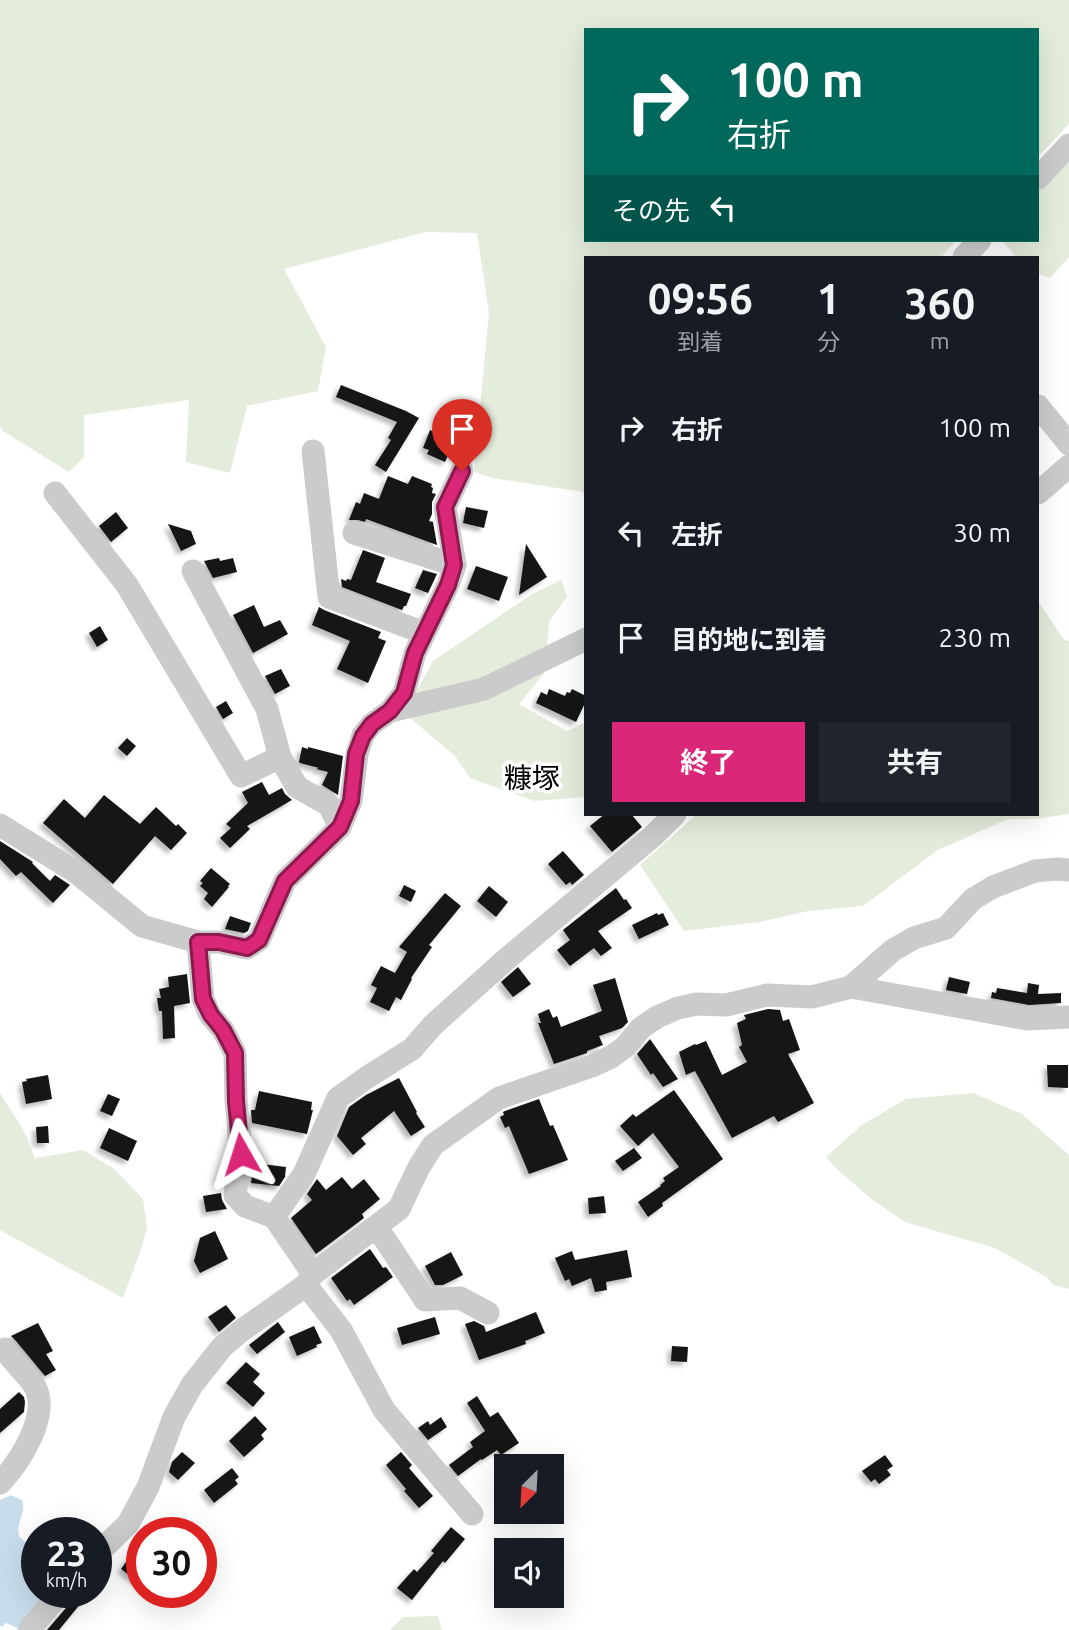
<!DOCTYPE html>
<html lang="ja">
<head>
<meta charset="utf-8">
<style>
  body { margin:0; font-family:Ubuntu,"Noto Sans JP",sans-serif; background:#20242c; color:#f1f3f6; height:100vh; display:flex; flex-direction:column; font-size:26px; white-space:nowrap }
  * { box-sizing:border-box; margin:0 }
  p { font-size:23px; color:#9ea1a6 }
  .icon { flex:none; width:38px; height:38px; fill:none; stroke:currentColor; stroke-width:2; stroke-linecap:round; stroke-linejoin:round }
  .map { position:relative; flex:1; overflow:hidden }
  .side { position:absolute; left:584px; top:256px; width:455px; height:560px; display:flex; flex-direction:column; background:#171b24; border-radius:0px; box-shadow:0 7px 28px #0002 }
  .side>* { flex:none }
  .top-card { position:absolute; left:584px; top:28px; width:455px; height:214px; border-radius:0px; box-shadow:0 7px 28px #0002; background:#00695c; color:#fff; overflow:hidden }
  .needle { width:46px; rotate:204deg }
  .tools { position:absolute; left:494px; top:1454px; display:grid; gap:14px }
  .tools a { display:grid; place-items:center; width:70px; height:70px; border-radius:0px; background:#171b24; box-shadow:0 7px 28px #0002; font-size:35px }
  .speed { position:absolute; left:21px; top:1517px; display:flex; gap:14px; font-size:35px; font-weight:700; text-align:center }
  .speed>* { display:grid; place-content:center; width:91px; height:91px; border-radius:50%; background:#171b24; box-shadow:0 7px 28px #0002; line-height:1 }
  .speed small { font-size:18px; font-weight:400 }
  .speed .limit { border:10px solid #d22; background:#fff; color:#111 }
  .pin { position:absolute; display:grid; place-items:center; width:60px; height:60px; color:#fff; margin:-72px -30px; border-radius:50% 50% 50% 0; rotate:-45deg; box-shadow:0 0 7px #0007 }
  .pin .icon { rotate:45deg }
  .me { position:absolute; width:77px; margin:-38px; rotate:354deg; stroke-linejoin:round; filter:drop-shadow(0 0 5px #0008) }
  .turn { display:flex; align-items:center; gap:24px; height:147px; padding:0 28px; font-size:32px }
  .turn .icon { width:91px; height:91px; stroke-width:2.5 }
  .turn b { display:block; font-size:49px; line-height:60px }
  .then { display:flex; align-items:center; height:66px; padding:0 28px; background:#0003; gap:14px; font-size:26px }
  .eta { display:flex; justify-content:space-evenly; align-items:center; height:119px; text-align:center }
  .eta b { font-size:42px; font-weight:700; line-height:49px }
  .action { display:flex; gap:14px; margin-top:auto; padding:14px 28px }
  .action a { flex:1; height:80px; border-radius:0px; background:#db2777; color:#fff; font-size:28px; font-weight:700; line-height:80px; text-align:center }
  .action a+a { background:#20242c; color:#f1f3f6 }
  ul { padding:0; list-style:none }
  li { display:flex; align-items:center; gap:21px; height:105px; padding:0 28px }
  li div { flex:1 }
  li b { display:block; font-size:26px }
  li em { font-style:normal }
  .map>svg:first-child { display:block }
  .green { fill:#e4ecdc }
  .water { fill:#c8ddec }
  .building { fill:#151515; filter:url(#shadow) }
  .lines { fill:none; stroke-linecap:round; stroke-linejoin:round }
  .minor { stroke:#cbcbcb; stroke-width:23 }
  .route-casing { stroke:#8e194d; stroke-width:18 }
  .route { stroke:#db2777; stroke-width:12 }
  .labels { text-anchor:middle; stroke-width:7; stroke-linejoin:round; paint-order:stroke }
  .quarter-label { font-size:28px; fill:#000; stroke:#fff }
</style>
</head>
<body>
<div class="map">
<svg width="1069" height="1630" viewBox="0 0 1069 1630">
  <defs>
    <filter id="shadow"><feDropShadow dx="-4" dy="4" stdDeviation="2" flood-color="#0004"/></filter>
  </defs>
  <rect width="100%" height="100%" fill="#fff"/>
  <g class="green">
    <polygon points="0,0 1069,0 1069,124 1038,157 1038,30 586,30 586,240 957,240 941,257 586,257 586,504 583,492 493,478 474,472 489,313 477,233 426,232 284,269 326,347 318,391 247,406 230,473 186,462 189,400 84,415 84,457 69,472 3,431 0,426"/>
    <polygon points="1069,158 1069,257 1050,278 1038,274 1038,257 1016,257 1001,240 1038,240 1038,189"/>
    <polygon points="561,580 567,596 549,622 545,672 519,704 567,731 586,722 586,797 535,801 470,778 455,756 409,717 417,690 433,661 532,594"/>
    <polygon points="1038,601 1064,640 1069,641 1069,814 1035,819 1008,819 938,850 863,906 808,911 760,922 684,931 640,865 697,814 1038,814"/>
    <polygon points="0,1093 24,1131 35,1158 83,1150 113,1168 143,1199 147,1227 141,1250 123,1298 0,1230"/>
    <polygon points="973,1093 1022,1114 1069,1155 1069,1289 1053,1285 1048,1278 995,1248 905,1222 870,1198 837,1169 826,1157 862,1125 906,1099"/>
    <polygon points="438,1616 442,1630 390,1630 403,1617"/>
  </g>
  <path class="water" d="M11 1495 22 1500C29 1518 1 1538 37 1545V1592L49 1593 17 1628 6 1623 2 1627 0 1625V1500Z"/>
  <g class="building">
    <polygon points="341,385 406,411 419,418 386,472 375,465 391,440 388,438 397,422 336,397"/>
    <polygon points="430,430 442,436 441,439 453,444 445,462 427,454 429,450 423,448"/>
    <polygon points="388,476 408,484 412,476 432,484 431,487 433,488 432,493 436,494 432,502 432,514 429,521 433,522 437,545 366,519 365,522 358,520 349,520 356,502 360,504 364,493 379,499"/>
    <polygon points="466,507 488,511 484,528 463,523"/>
    <polygon points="116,512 128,528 111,542 99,526"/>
    <polygon points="168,524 191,531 196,544 181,551"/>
    <polygon points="526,544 547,577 519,595"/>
    <polygon points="363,550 385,558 376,582 411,594 406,606 404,606 402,610 342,587 341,579 346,581 347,579 351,580"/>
    <polygon points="219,558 220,561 233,558 237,572 213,578 204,561"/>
    <polygon points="476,566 508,577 499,601 467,589"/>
    <polygon points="423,570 437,574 428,593 415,588"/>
    <polygon points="254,605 264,627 280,620 288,634 253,653 233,615"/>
    <polygon points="319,607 324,610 381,632 378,638 386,641 368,683 337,669 350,641 312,625"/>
    <polygon points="100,626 108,640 97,647 89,633"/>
    <polygon points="281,669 290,686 275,694 265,676"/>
    <polygon points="549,689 565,696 567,692 570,693 572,689 586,696 586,701 576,722 536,703 541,692 547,695"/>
    <polygon points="226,701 233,713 223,719 216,707"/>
    <polygon points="127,738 136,746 127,756 118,748"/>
    <polygon points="302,747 308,749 308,747 343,756 338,795 322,785 328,772 316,769 319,768 300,763 299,762"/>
    <polygon points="262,782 269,795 282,788 285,794 292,800 247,826 250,829 230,848 220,838 231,828 226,824 248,803 242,792"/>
    <polygon points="104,795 140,824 156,807 176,826 178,824 187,833 171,850 155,836 113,884 43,823 64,799 85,818"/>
    <polygon points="605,814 631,814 642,827 612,852 590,826"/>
    <polygon points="0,841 33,862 32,863 50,881 55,875 70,885 53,903 21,872 16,876 0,859"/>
    <polygon points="563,851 584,875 572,885 570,882 566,885 548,864"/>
    <polygon points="211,868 230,884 228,886 229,887 212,907 204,899 208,893 200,886 203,883 200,881"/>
    <polygon points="404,885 416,891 411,902 399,896"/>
    <polygon points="489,886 508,902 496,917 477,901"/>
    <polygon points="616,888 624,900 626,899 632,908 598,931 612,948 601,956 594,948 570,966 557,950 570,940 563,930"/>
    <polygon points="445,893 461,906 429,945 432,947 411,978 412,979 401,1000 396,997 389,1011 370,1002 377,988 371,985 381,966 395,973 407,952 399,947"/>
    <polygon points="657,913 658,915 663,913 669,925 639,939 632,925"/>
    <polygon points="230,916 251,923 248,931 244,933 225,929"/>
    <polygon points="518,967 531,984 513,997 501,982"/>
    <polygon points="187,974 190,1003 174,1006 175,1038 163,1039 162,1011 159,1011 157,998 161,998 159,989 169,987 168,977"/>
    <polygon points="949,977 970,982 967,994 946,990"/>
    <polygon points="615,978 628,1022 622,1028 599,1036 603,1045 587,1051 587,1053 554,1064 538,1023 541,1023 538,1014 549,1009 553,1018 557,1016 561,1027 602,1011 593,985"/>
    <polygon points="1028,983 1039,985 1038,994 1061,993 1061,1003 1029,1005 991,998 992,992 996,993 997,988 1027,993"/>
    <polygon points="768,1009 780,1010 783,1021 789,1019 800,1050 788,1054 814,1103 778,1122 774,1116 732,1138 695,1071 686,1075 679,1052 695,1044 696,1045 706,1041 722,1075 747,1062 739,1047 742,1045 737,1023 746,1019 744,1015"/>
    <polygon points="650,1039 678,1079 663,1087 653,1073 651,1075 637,1054"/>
    <polygon points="1047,1065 1068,1065 1068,1088 1048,1087"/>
    <polygon points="48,1075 52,1099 26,1104 22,1082 27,1081 26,1079"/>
    <polygon points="399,1078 417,1112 416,1113 425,1127 411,1136 394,1111 361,1138 366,1144 353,1155 337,1136 349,1107 366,1095"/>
    <polygon points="674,1090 723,1159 662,1203 663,1206 648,1217 638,1202 661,1186 660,1185 665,1181 663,1178 679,1167 653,1133 638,1146 620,1126 633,1114 636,1117"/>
    <polygon points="259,1091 312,1102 311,1110 313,1110 307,1134 252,1123 251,1110 255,1110"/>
    <polygon points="108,1094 120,1099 112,1116 100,1111"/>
    <polygon points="539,1099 550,1126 553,1125 568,1160 529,1174 509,1126 505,1128 500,1117 504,1115 503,1112 505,1111"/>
    <polygon points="48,1126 49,1143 37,1143 36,1127"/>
    <polygon points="109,1128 137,1141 128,1161 100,1148"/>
    <polygon points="634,1148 642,1158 623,1171 615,1161"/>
    <polygon points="254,1163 286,1167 285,1177 279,1186 251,1183"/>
    <polygon points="342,1177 352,1189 364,1179 380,1199 363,1213 362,1214 364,1218 316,1254 291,1218 312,1200 307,1194 317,1179 326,1190"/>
    <polygon points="221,1193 222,1200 227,1209 206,1212 203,1196"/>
    <polygon points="604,1196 606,1213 589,1214 588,1198"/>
    <polygon points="215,1231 228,1259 200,1273 194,1261 200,1238"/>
    <polygon points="370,1249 383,1268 386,1267 393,1277 354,1305 350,1299 347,1301 331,1278"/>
    <polygon points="627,1250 632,1277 606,1282 607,1290 595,1292 591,1278 572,1286 569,1279 565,1281 555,1258 572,1251 575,1260"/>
    <polygon points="451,1252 463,1275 443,1285 435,1285 425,1266"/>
    <polygon points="226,1305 236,1318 219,1332 208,1317"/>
    <polygon points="536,1312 545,1333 525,1341 526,1344 479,1360 465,1324 474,1321 484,1326 486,1332"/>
    <polygon points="435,1317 440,1334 402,1345 397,1328"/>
    <polygon points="278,1322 285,1332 257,1354 249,1345"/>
    <polygon points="38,1323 53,1351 46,1354 56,1370 45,1376 16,1341 11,1336"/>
    <polygon points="314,1326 322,1343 316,1345 317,1347 297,1356 289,1337"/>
    <polygon points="672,1346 688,1347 687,1362 671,1361"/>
    <polygon points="246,1362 260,1374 253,1382 265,1393 253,1407 226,1383"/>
    <polygon points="19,1392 24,1397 25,1402 24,1412 0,1433 0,1409"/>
    <polygon points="477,1396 490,1417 498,1412 519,1443 501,1455 497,1450 482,1460 481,1459 458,1476 449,1465 473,1447 470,1442 485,1431 467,1403"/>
    <polygon points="255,1416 267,1429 261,1435 264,1439 244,1457 229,1441"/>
    <polygon points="441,1417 447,1427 428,1440 418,1428 428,1421 430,1425"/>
    <polygon points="182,1452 195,1463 178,1480 169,1472 172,1462"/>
    <polygon points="401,1452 412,1465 409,1468 433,1496 419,1508 404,1491 406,1489 386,1465"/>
    <polygon points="885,1455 893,1466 887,1470 891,1475 879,1484 875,1479 871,1482 862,1471"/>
    <polygon points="232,1468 239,1477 235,1480 238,1484 214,1503 204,1490"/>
    <polygon points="451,1527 465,1539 445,1563 443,1561 412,1600 397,1588 414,1569 417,1572 434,1553 431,1551"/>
    <polygon points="131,1555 142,1563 142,1585 121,1569"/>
    <polygon points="75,1592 90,1592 59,1630 47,1630 72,1601"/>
  </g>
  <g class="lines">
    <g class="minor">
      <polyline points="1038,178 1069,145"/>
      <polyline points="964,257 980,240"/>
      <polyline points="1038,406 1069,444"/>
      <polyline points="313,451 329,597 424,633"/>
      <polyline points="55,493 127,585 241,776 280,757"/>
      <polyline points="1038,493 1069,466"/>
      <polyline points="354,533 455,565"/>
      <polyline points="193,571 267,709 280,757 297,787 329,805 340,827"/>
      <polyline points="390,711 484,689 586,639"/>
      <polyline points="0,825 76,872 142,926 198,942 219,942 247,948 259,940 285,881 340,827 351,801 357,754 363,735 372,724 390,711 404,693 415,653 448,585 455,565 445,507 462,471"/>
      <polyline points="198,942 203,999 210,1015 223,1030 235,1053 236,1101 241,1154 235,1195 245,1206 274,1217 313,1274"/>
      <polyline points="851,987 1028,1019 1069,1017"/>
      <polyline points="274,1217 304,1174 338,1098 366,1078 412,1049 433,1025 503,962 653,836 675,814"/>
      <polyline points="374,1229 384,1238 425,1300 460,1298 488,1313"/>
      <polyline points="306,1285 341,1330 384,1410 472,1514"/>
      <path d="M0 1483C19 1463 49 1417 36 1389 29 1374 13 1364 5 1349"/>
      <polyline points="96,1555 128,1524 148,1487 174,1417 192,1385 222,1347 241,1331 306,1285 313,1274 399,1209 419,1167 433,1145 499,1098 592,1066 611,1057 625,1047 641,1028 657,1017 678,1008 697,1004 726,1005 767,995 812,997 851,987 893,950 914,938 946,928 973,899 993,887 1035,871 1057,869 1069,870"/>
      <polyline points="29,1630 61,1592"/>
    </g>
  </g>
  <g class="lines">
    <defs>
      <polyline id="route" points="241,1154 236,1101 235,1053 223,1030 211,1015 203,999 198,942 219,942 247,948 259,940 285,881 340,827 351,801 356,754 363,736 372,724 390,711 404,693 415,653 448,585 454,565 445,507 462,471"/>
    </defs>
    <use href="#route" class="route-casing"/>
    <use href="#route" class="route"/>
  </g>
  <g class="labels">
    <g class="quarter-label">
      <text x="532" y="788">糠塚</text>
    </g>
  </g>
</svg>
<div class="tools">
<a><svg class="needle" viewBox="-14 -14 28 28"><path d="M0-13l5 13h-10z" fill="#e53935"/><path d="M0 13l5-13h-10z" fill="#9ea1a6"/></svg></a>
<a><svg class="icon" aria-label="sound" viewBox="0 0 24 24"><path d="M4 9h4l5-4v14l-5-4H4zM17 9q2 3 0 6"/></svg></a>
</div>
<div class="speed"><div>23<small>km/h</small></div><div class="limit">30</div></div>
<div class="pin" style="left:462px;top:471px;background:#d93025"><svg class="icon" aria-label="arrive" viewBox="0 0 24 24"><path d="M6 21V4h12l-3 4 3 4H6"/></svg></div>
<svg class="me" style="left:241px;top:1154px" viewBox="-20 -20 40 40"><path d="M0-17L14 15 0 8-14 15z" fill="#db2777" stroke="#fff" stroke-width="4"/></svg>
<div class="top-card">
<div class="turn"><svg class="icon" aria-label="right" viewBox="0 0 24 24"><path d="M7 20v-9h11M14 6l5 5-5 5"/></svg><div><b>100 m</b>右折</div></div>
<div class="then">その先<svg class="icon" aria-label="left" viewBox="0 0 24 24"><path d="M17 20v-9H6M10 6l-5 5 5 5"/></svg></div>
</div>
<section class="side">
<div class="eta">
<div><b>09:56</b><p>到着</p></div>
<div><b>1</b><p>分</p></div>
<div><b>360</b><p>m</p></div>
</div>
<ul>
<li><svg class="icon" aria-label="right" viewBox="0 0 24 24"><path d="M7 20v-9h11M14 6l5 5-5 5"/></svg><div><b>右折</b></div><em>100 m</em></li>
<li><svg class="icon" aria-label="left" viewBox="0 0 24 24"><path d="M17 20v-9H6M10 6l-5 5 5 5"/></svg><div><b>左折</b></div><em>30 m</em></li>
<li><svg class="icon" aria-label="arrive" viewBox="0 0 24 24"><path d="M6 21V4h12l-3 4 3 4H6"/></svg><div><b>目的地に到着</b></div><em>230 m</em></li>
</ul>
<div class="action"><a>終了</a><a>共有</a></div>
</section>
</div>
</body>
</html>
